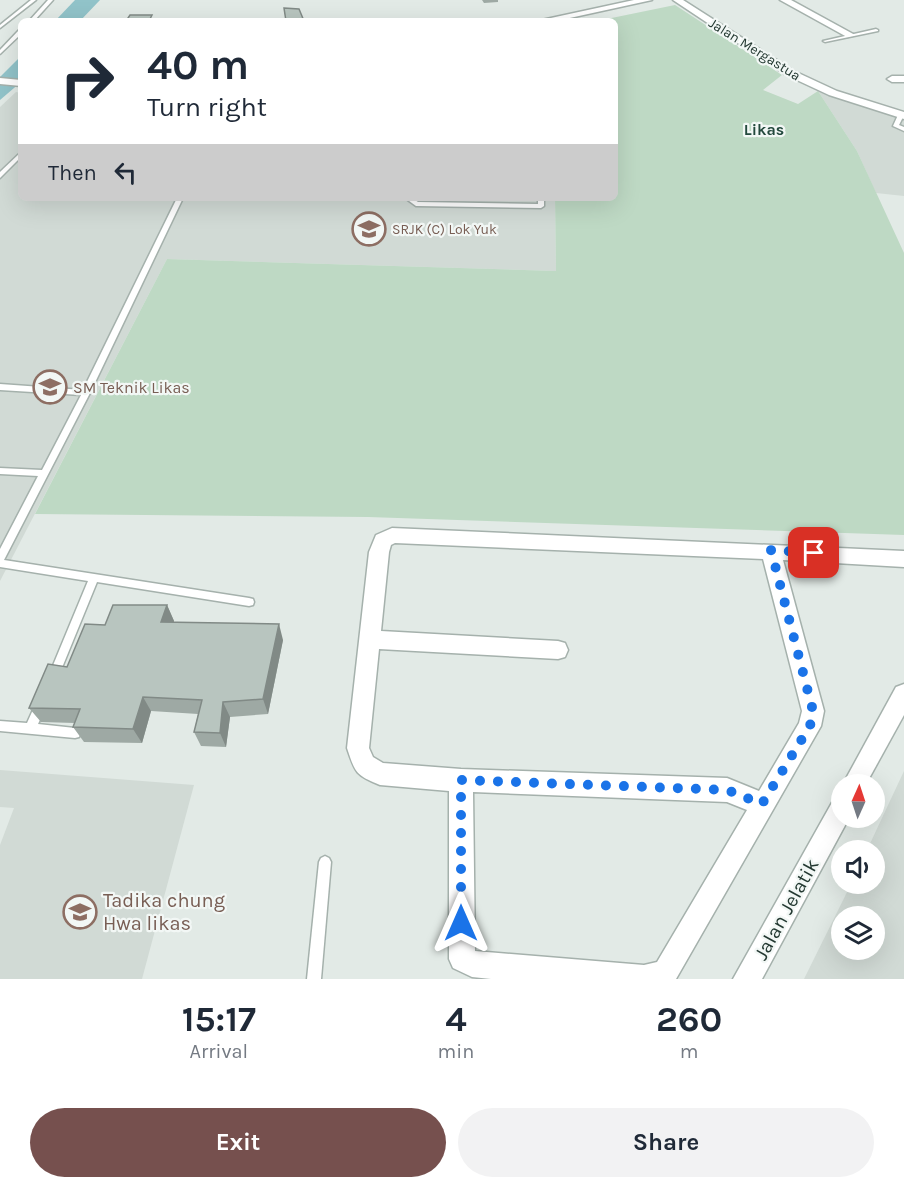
<!DOCTYPE html>
<html lang="en">
<head>
<meta charset="utf-8">
<style>
  body { margin:0; font-family:Karla,sans-serif; background:#f2f2f3; color:#1f2937; height:100vh; display:flex; flex-direction:column; font-size:22px; white-space:nowrap }
  * { box-sizing:border-box; margin:0 }
  p { font-size:20px; color:#747a83 }
  .icon { flex:none; width:33px; height:33px; fill:none; stroke:currentColor; stroke-width:2; stroke-linecap:round; stroke-linejoin:round }
  .map { position:relative; height:979px; overflow:hidden }
  .panel { display:flex; flex-direction:column; background:#fff; flex:1 }
  .panel>* { flex:none }
  .hud { position:absolute; left:18px; top:18px; width:600px; height:183px; border-radius:9px; box-shadow:0 6px 24px #0002; background:#fff; color:#1f2937; overflow:hidden }
  .needle { width:39px; rotate:3deg }
  .fabs { position:absolute; left:831px; top:774px; display:grid; gap:12px }
  .fabs a { display:grid; place-items:center; width:54px; height:54px; border-radius:50%; background:#fff; box-shadow:0 6px 24px #0002; font-size:30px }
  .pin { position:absolute; display:grid; place-items:center; width:51px; height:51px; color:#fff; margin:-26px; border-radius:12px; box-shadow:0 3px 9px #0006 }
  .me { position:absolute; width:66px; margin:-33px; rotate:0deg; stroke-linejoin:round; filter:drop-shadow(0 0 4px #0008) }
  .turn { display:flex; align-items:center; gap:21px; height:126px; padding:0 30px; font-size:27px }
  .turn .icon { width:78px; height:78px; stroke-width:2.5 }
  .turn b { display:block; font-size:42px; line-height:51px }
  .then { display:flex; align-items:center; height:57px; padding:0 30px; background:#0003; gap:12px; font-size:22px }
  .eta { display:flex; justify-content:space-evenly; align-items:center; height:102px; text-align:center }
  .eta b { font-size:36px; font-weight:700; line-height:42px }
  .action { display:flex; gap:12px; margin-top:auto; padding:12px 30px }
  .action a { flex:1; height:69px; border-radius:36px; background:#76504e; color:#fff; font-size:24px; font-weight:700; line-height:69px; text-align:center }
  .action a+a { background:#f2f2f3; color:#1f2937 }
  .map>svg:first-child { display:block }
  .built { fill:#d1dad5; fill-rule:evenodd }
  .green { fill:#bed9c4 }
  .water { fill:#91c3c9 }
  .lines { fill:none; stroke-linecap:round; stroke-linejoin:round }
  .service-casing { stroke:#a5b1ac; stroke-width:3 }
  .minor-casing { stroke:#a5b1ac; stroke-width:3 }
  .tertiary-casing { stroke:#a5b1ac; stroke-width:3 }
  .service { fill:#fff; fill-rule:evenodd }
  .minor { fill:#fff; fill-rule:evenodd }
  .tertiary { fill:#fff; fill-rule:evenodd }
  .wall { fill:#9ea9a4 }
  .shaded-wall { fill:#818a86 }
  .building { fill:#b8c5bf; stroke:#818a86; stroke-width:1.5 }
  .route { stroke:#1a73e8; stroke-width:10; stroke-dasharray:0 18 }
  .labels { text-anchor:middle; stroke-width:4.5; stroke-linejoin:round; paint-order:stroke }
  .far-street-label { font-size:14px; fill:#243932; stroke:#f2f7f5 }
  .far-education-label { font-size:14px; fill:#785e54; stroke:#f2f7f5; text-anchor:start }
  .far-quarter-label { font-size:16px; font-weight:bold; fill:#23493d; stroke:#f2f7f5 }
  .education-label { font-size:16px; fill:#785e54; stroke:#f2f7f5; text-anchor:start }
  .near-education-label { font-size:20px; fill:#785e54; stroke:#f2f7f5; text-anchor:start }
  .near-street-label { font-size:20px; fill:#243932; stroke:#f2f7f5 }
</style>
</head>
<body>
<div class="map">
<svg width="904" height="979" viewBox="0 0 904 979">
  <rect width="100%" height="100%" fill="#e2eae6"/>
  <g class="built">
    <polygon points="818,91 904,119 904,196 876,193 857,151"/>
    <polygon points="16,92 21,93 21,198 555,198 556,271 167,259 0,581 0,107"/>
    <polygon points="0,770 194,785 142,979 0,979 0,845 14,808 0,807"/>
    <path d="M904 771V979H804L851 884H874V850H867ZM874 916V950H842V916Z"/>
  </g>
  <polygon class="green" points="675,5 782,75 763,90 798,104 818,91 857,151 904,253 904,535 368,517 35,514 167,259 556,271 555,198 615,198 615,21 597,21"/>
  <g class="water">
    <polygon points="75,0 100,0 80,21 55,21"/>
    <polygon points="21,56 21,82 0,100 0,77"/>
  </g>
  <g class="lines">
    <defs>
      <g id="service">
        <polygon points="31,0 36,0 0,28 0,25"/>
        <polygon points="48,0 53,0 34,21 29,21"/>
        <polygon points="876,29 878,30 878,31 825,42 823,41"/>
        <polygon points="19,30 21,30 21,34 0,54 0,50"/>
        <polygon points="901,113 904,115 899,125 904,127 904,131 893,126 898,115"/>
        <polygon points="21,152 21,157 0,178 0,172"/>
        <polygon points="177,198 183,198 90,393 4,560 249,598 253,599 254,602 253,605 249,606 97,582 59,675 58,678 54,680 50,678 49,675 88,581 0,567 0,549 38,476 0,474 0,468 42,470 81,395 0,390 0,384 83,390"/>
        <polygon points="405,198 412,198 418,202 538,204 538,198 544,198 544,206 541,208 416,206"/>
        <polygon points="40,702 44,703 46,707 38,724 75,728 79,729 81,733 79,737 75,738 0,731 0,721 27,723 36,703"/>
        <polygon points="325,856 329,858 331,862 321,979 307,979 319,862 321,858"/>
      </g>
      <g id="minor">
        <polygon points="780,0 791,0 855,35 847,37"/>
        <polygon points="904,76 904,82 892,82 887,79 892,76"/>
        <path d="M392 528 904 551V567L783 560 824 711 821 726 676 979H491L472 977 453 968 449 959V791L380 785C355 775 355 772 347 748L369 552 376 535ZM395 543 763 559 802 711 799 723 759 791 727 778 461 769 383 763 373 757 369 748 379 649 558 659 565 657 568 650 565 643 558 641 381 631 389 552 391 545ZM473 792 727 802 747 810 657 962 644 965 475 951Z"/>
      </g>
      <g id="tertiary">
        <polygon points="634,0 652,0 556,21 537,21"/>
        <polygon points="673,0 683,0 794,71 837,91 904,112 904,119 829,95 786,75"/>
        <polygon points="0,78 21,80 21,86 0,84"/>
        <polygon points="904,684 904,715 866,784 843,784 896,687"/>
        <polygon points="842,795 842,818 849,818 762,979 733,979 834,799"/>
      </g>
    </defs>
    <use href="#service" class="service-casing"/>
    <use href="#minor" class="minor-casing"/>
    <use href="#tertiary" class="tertiary-casing"/>
    <use href="#service" class="service"/>
    <use href="#minor" class="minor"/>
    <use href="#tertiary" class="tertiary"/>
  </g>
  <g class="wall">
    <polygon points="482,0 498,0 498,2 484,3"/>
    <polygon points="167,605 174,621 174,622 283,640 268,714 230,717 226,747 201,746 194,732 198,714 151,711 142,743 84,742 73,727 75,723 41,722 29,708 105,625"/>
  </g>
  <g class="shaded-wall">
    <polygon points="167,605 174,621 169,638 161,622"/>
    <polygon points="279,624 283,640 268,714 263,699"/>
    <polygon points="143,697 151,711 142,743 133,729"/>
    <polygon points="223,702 230,717 226,747 220,733"/>
  </g>
  <g class="building">
    <polygon points="284,8 299,9 304,21 286,21"/>
    <polygon points="130,15 152,15 149,21 126,21"/>
    <polygon points="113,605 167,605 161,622 279,624 263,699 223,702 220,733 194,732 202,700 143,697 133,729 73,727 80,709 29,708 48,664 67,667 85,624 105,625"/>
  </g>
  <g class="lines">
    <polyline class="route" points="461,923 461,780 727,790 762,804 810,726 813,711 771,550 814,553"/>
  </g>
  <defs>
    <symbol id="school-ring" viewBox="-11 -11 22 22"><circle r="9.5" fill="#f2f7f5" stroke="#8d6e63" stroke-width="1.5"/><path d="M0-5L7-2L0 1L-7-2ZM-4 1L0 2.5L4 1V4Q0 6-4 4Z" fill="#8d6e63"/></symbol>
  </defs>
  <g fill-rule="evenodd">
    <use href="#school-ring" x="350" y="210" width="38" height="38"/>
    <use href="#school-ring" x="31" y="368" width="38" height="38"/>
    <use href="#school-ring" x="61" y="893" width="38" height="38"/>
  </g>
  <g class="labels">
    <g class="far-street-label">
      <text transform="translate(755 49) rotate(32)" y="5">Jalan Mergastua</text>
    </g>
    <g class="far-education-label">
      <text x="392" y="234">SRJK (C) Lok Yuk</text>
    </g>
    <g class="far-quarter-label">
      <text x="764" y="135">Likas</text>
    </g>
    <g class="education-label">
      <text x="73" y="393">SM Teknik Likas</text>
    </g>
    <g class="near-education-label">
      <text x="103" y="907">Tadika chung<tspan x="103" dy="23">Hwa likas</tspan></text>
    </g>
    <g class="near-street-label">
      <text transform="translate(786 909) rotate(-61)" y="7">Jalan Jelatik</text>
    </g>
  </g>
</svg>
<div class="fabs">
<a><svg class="needle" viewBox="-14 -14 28 28"><path d="M0-13l5 13h-10z" fill="#e53935"/><path d="M0 13l5-13h-10z" fill="#747a83"/></svg></a>
<a><svg class="icon" aria-label="sound" viewBox="0 0 24 24"><path d="M4 9h4l5-4v14l-5-4H4zM17 9q2 3 0 6"/></svg></a>
<a><svg class="icon" aria-label="layers" viewBox="0 0 24 24"><path d="M12 4l9 5-9 5-9-5zM3 14l9 5 9-5"/></svg></a>
</div>
<div class="pin" style="left:814px;top:553px;background:#d93025"><svg class="icon" aria-label="arrive" viewBox="0 0 24 24"><path d="M6 21V4h12l-3 4 3 4H6"/></svg></div>
<svg class="me" style="left:461px;top:923px" viewBox="-20 -20 40 40"><path d="M0-17L14 15 0 8-14 15z" fill="#1a73e8" stroke="#fff" stroke-width="4"/></svg>
<div class="hud">
<div class="turn"><svg class="icon" aria-label="right" viewBox="0 0 24 24"><path d="M7 20v-9h11M14 6l5 5-5 5"/></svg><div><b>40 m</b>Turn right</div></div>
<div class="then">Then<svg class="icon" aria-label="left" viewBox="0 0 24 24"><path d="M17 20v-9H6M10 6l-5 5 5 5"/></svg></div>
</div>
</div>
<section class="panel">
<div class="eta">
<div><b>15:17</b><p>Arrival</p></div>
<div><b>4</b><p>min</p></div>
<div><b>260</b><p>m</p></div>
</div>
<div class="action"><a>Exit</a><a>Share</a></div>
</section>
</body>
</html>
